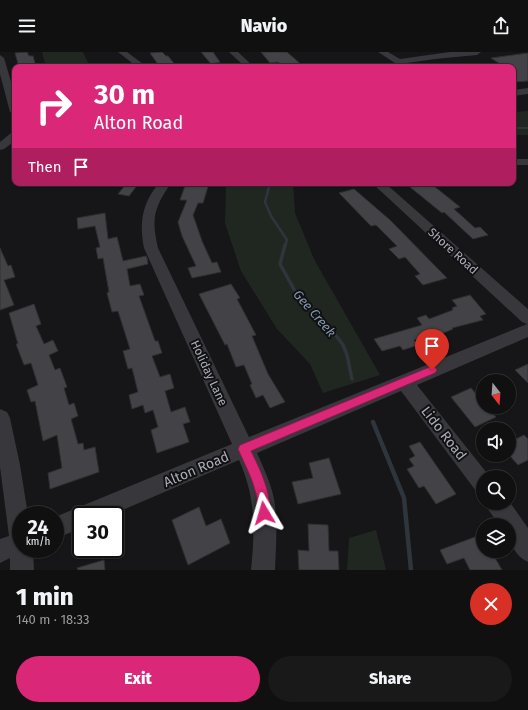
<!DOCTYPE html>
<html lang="en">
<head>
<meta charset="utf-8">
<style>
  body { margin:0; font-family:"Fira Sans",sans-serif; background:#19191a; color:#f1f3f6; height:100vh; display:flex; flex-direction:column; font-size:15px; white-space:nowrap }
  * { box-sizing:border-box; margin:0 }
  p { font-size:13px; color:#9c9d9f }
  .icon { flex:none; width:22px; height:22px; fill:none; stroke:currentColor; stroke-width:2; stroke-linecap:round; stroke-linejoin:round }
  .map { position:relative; height:518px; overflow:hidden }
  .panel { display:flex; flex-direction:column; background:#101011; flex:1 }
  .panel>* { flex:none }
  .guide { position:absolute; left:12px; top:12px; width:504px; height:122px; border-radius:8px; box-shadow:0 1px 3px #0004,0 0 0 1px #303031; background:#db2777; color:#fff; overflow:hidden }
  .needle { width:26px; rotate:163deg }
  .buttons { position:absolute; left:476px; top:322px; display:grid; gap:8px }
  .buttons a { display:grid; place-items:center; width:40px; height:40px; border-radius:50%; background:#101011; box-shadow:0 1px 3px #0004,0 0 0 1px #303031; font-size:20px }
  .speed { position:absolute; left:12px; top:454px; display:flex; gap:8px; font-size:20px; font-weight:700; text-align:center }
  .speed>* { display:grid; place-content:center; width:52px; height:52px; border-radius:50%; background:#101011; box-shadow:0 1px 3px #0004,0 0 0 1px #303031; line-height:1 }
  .speed small { font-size:10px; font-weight:400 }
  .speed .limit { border:2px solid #111; border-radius:6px; background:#fff; color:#111 }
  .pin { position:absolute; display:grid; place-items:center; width:34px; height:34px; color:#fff; margin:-41px -17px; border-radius:50% 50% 50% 0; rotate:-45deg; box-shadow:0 0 4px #0007 }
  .pin .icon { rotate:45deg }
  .me { position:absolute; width:44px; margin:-22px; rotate:353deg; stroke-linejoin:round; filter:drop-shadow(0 0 3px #0008) }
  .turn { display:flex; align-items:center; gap:14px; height:84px; padding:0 16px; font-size:18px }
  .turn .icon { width:52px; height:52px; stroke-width:2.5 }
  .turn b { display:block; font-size:28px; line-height:34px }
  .then { display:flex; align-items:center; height:38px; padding:0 16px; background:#0003; gap:8px; font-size:15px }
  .round { display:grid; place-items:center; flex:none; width:42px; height:42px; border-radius:21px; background:#19191a }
  .head { display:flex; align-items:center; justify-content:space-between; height:68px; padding:0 16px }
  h1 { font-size:24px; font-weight:800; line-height:30px }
  .button { display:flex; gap:8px; margin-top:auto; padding:8px 16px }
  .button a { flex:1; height:46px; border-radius:24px; background:#db2777; color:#fff; font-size:16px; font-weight:800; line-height:46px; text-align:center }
  .button a+a { background:#19191a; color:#f1f3f6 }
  header { display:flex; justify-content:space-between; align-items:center; height:52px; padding:0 16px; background:#101011; font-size:18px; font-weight:800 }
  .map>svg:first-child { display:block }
  .green { fill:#202721 }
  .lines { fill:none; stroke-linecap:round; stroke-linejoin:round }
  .stream-far3 { stroke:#2f353c; stroke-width:2 }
  .stream-far2 { stroke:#2f353c; stroke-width:2.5 }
  .stream-far1 { stroke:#2f353c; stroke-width:3.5 }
  .stream { stroke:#2f353c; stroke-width:4.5 }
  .building { fill:#434347; stroke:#303033 }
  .minor { fill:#37373c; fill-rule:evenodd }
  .route { fill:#db2777; stroke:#8e194d }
  .labels { text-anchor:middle; stroke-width:4; stroke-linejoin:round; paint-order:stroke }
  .street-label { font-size:12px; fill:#a9acb6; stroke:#111012 }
  .water-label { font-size:13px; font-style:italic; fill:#8396ae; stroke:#111012 }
  .near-street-label { font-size:14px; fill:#a9acb6; stroke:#111012 }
</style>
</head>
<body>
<header><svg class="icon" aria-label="menu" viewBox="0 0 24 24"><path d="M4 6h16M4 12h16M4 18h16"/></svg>Navio<svg class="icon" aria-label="share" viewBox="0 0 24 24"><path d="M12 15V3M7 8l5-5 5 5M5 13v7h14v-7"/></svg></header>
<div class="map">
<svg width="528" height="518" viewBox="0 0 528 518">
  <rect width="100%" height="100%" fill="#161517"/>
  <g class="green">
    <polygon points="42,0 83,0 90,15 46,15"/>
    <polygon points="528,59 528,83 513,83 513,60"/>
    <polygon points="228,131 293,131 295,161 314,207 380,323 323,341 310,312 277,277 241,219 225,171 226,134"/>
    <polygon points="376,478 386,518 347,518 349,486"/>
  </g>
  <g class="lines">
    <polyline class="stream-far3" points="513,76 528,76"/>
    <polyline class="stream-far2" points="270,131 265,150 271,164 287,188 285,194"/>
    <polyline class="stream-far1" points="285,193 280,212 296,241 331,277 343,293 347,303 352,327"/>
    <polyline class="stream" points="373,370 404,446 411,518"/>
  </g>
  <g class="building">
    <polygon points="27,0 29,4 33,4 36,15 19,15 15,1"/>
    <polygon points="162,0 166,4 168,4 177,15 160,15 150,1"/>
    <polygon points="201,0 213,0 220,10 211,12"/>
    <polygon points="261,0 287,0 304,15 284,15 278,10 270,11"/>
    <polygon points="528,1 528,29 513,30 513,15 505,15 491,6"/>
    <polygon points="127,131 139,131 129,144 118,142"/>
    <polygon points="186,131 209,131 203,151 198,151 193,163 202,189 212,211 217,210 221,220 192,226 188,216 196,214 182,184 178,170 187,148 180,148"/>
    <polygon points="405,131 430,131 460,155 454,157 475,176 480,175 488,183 473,187 444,160 442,161"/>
    <polygon points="354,137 390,168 447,226 423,233 415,224 420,222 405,205 399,207 389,197 397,194 376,173 371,174 339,141"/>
    <polygon points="105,161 108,187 117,185 123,209 146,204 147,206 148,212 127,217 130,234 140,232 144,243 139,244 155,289 158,289 162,301 152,304 160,325 170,322 174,336 165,339 171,360 185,355 190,370 183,372 189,390 157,401 151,378 158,375 153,358 145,361 143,353 132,357 129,343 138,340 132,316 128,317 123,299 130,297 118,259 112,260 107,241 109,240 103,206 98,207 96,196 100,195 95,174 78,177 77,166"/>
    <polygon points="0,196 8,214 11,213 15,225 4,228 14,253 0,258"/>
    <polygon points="231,232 240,246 237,247 256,283 252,284 268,322 285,350 270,356 263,343 256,346 250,333 252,332 244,313 236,315 227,292 225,293 199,242"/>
    <polygon points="470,243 486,262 480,264 483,268 452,276 453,277 441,282 438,279 414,288 418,293 403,298 400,294 382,299 374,287 422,273 417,266 426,263 429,267 453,258 452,256 457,254 452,248"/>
    <polygon points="34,252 41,272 36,274 44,292 53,288 58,299 49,303 55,318 60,316 67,335 64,336 69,353 74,351 78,364 71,367 78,392 83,391 84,398 95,395 99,420 50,437 48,421 62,416 57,383 43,389 35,349 31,350 27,338 38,333 31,311 24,313 16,292 18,292 9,261"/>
    <polygon points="528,312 528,331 515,318"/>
    <polygon points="471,336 483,350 483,355 487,355 496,365 475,375 451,345"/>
    <polygon points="509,379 516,387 524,383 528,387 528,408 518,413 509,403"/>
    <polygon points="420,390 456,442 436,452 424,434 419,436 407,417 414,414 409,407 415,404 409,394"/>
    <polygon points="329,406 341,442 298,452 292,430 313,426 309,411"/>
    <polygon points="199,455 206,474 221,467 230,491 188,513 172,468"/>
    <polygon points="308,472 328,473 329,499 338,499 339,518 299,518 298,498 309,499"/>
    <polygon points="483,482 483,499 491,499 502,518 470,518 464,506 447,512 440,498"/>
    <polygon points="104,508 105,518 78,518 77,516"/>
  </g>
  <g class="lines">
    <g class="minor">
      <polygon points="118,0 127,0 147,15 137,15"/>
      <polygon points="229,0 238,0 254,15 245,15"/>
      <polygon points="378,0 388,0 400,7 450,0 481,0 477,3 435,7 407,11 411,15 401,15"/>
      <polygon points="0,3 4,6 15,43 15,63 10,60 0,22"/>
      <polygon points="528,36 528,42 513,44 513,38"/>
      <polygon points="15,80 15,89 4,97 0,98 0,90 11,81"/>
      <rect x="513" y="107" width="15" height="6"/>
      <path d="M159 131H171C154 156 151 166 158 196L249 385 527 272 522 270 372 131H385L528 257V285L417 333 490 425H483V442L476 439 401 339 257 401C263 415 271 431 274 447 278 470 276 495 275 518H251C255 478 256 446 239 408L111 463H81V476L55 487V465L232 392 144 196C139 171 142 151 159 131Z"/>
      <polygon points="0,357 7,360 10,366 20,413 28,463 21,463 21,497 33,497 34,518 10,518 10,506 0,511 0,487 9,484 0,415"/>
      <path d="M509 449 528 476V510C513 503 509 488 509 473H500L489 459 486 451H509Z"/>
    </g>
  </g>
  <path class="route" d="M432 314 435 315 437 318 435 321 251 399C259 415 275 448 268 465L264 467 259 465C257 459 258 453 257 447 254 429 245 413 238 397L240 393Z"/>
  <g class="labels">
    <g class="street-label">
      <text transform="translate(453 199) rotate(42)" y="4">Shore Road</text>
      <text transform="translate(209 321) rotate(65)" y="4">Holiday Lane</text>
    </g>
    <g class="water-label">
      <text transform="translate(315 261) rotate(49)" y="5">Gee Creek</text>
    </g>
    <g class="near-street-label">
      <text transform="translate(444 381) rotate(52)" y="5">Lido Road</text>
      <text transform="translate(196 417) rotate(-23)" y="5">Alton Road</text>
    </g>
  </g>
</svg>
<div class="buttons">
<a><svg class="needle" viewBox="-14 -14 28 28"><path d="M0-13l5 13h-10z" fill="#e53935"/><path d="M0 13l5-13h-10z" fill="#9c9d9f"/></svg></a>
<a><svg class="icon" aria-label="sound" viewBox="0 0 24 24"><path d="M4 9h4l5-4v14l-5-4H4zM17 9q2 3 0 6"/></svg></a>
<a><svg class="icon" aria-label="search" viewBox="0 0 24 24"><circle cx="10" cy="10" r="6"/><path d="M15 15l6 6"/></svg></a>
<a><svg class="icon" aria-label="layers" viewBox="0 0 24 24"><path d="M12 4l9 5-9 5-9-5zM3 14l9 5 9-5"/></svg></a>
</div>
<div class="speed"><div>24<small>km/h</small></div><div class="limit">30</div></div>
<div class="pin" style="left:432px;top:318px;background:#d93025"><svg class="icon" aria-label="arrive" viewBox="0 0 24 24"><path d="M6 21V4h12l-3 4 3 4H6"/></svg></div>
<svg class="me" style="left:264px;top:461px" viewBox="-20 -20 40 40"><path d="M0-17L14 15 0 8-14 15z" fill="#db2777" stroke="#fff" stroke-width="4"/></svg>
<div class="guide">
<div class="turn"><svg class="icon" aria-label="right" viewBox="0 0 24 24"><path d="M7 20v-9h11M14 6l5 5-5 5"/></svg><div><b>30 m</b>Alton Road</div></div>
<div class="then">Then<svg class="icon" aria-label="arrive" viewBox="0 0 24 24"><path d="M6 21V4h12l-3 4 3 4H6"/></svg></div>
</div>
</div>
<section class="panel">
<div class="head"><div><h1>1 min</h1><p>140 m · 18:33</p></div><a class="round" style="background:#d93025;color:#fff"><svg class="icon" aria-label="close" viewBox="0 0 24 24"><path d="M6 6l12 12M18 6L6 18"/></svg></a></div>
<div class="button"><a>Exit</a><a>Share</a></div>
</section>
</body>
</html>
